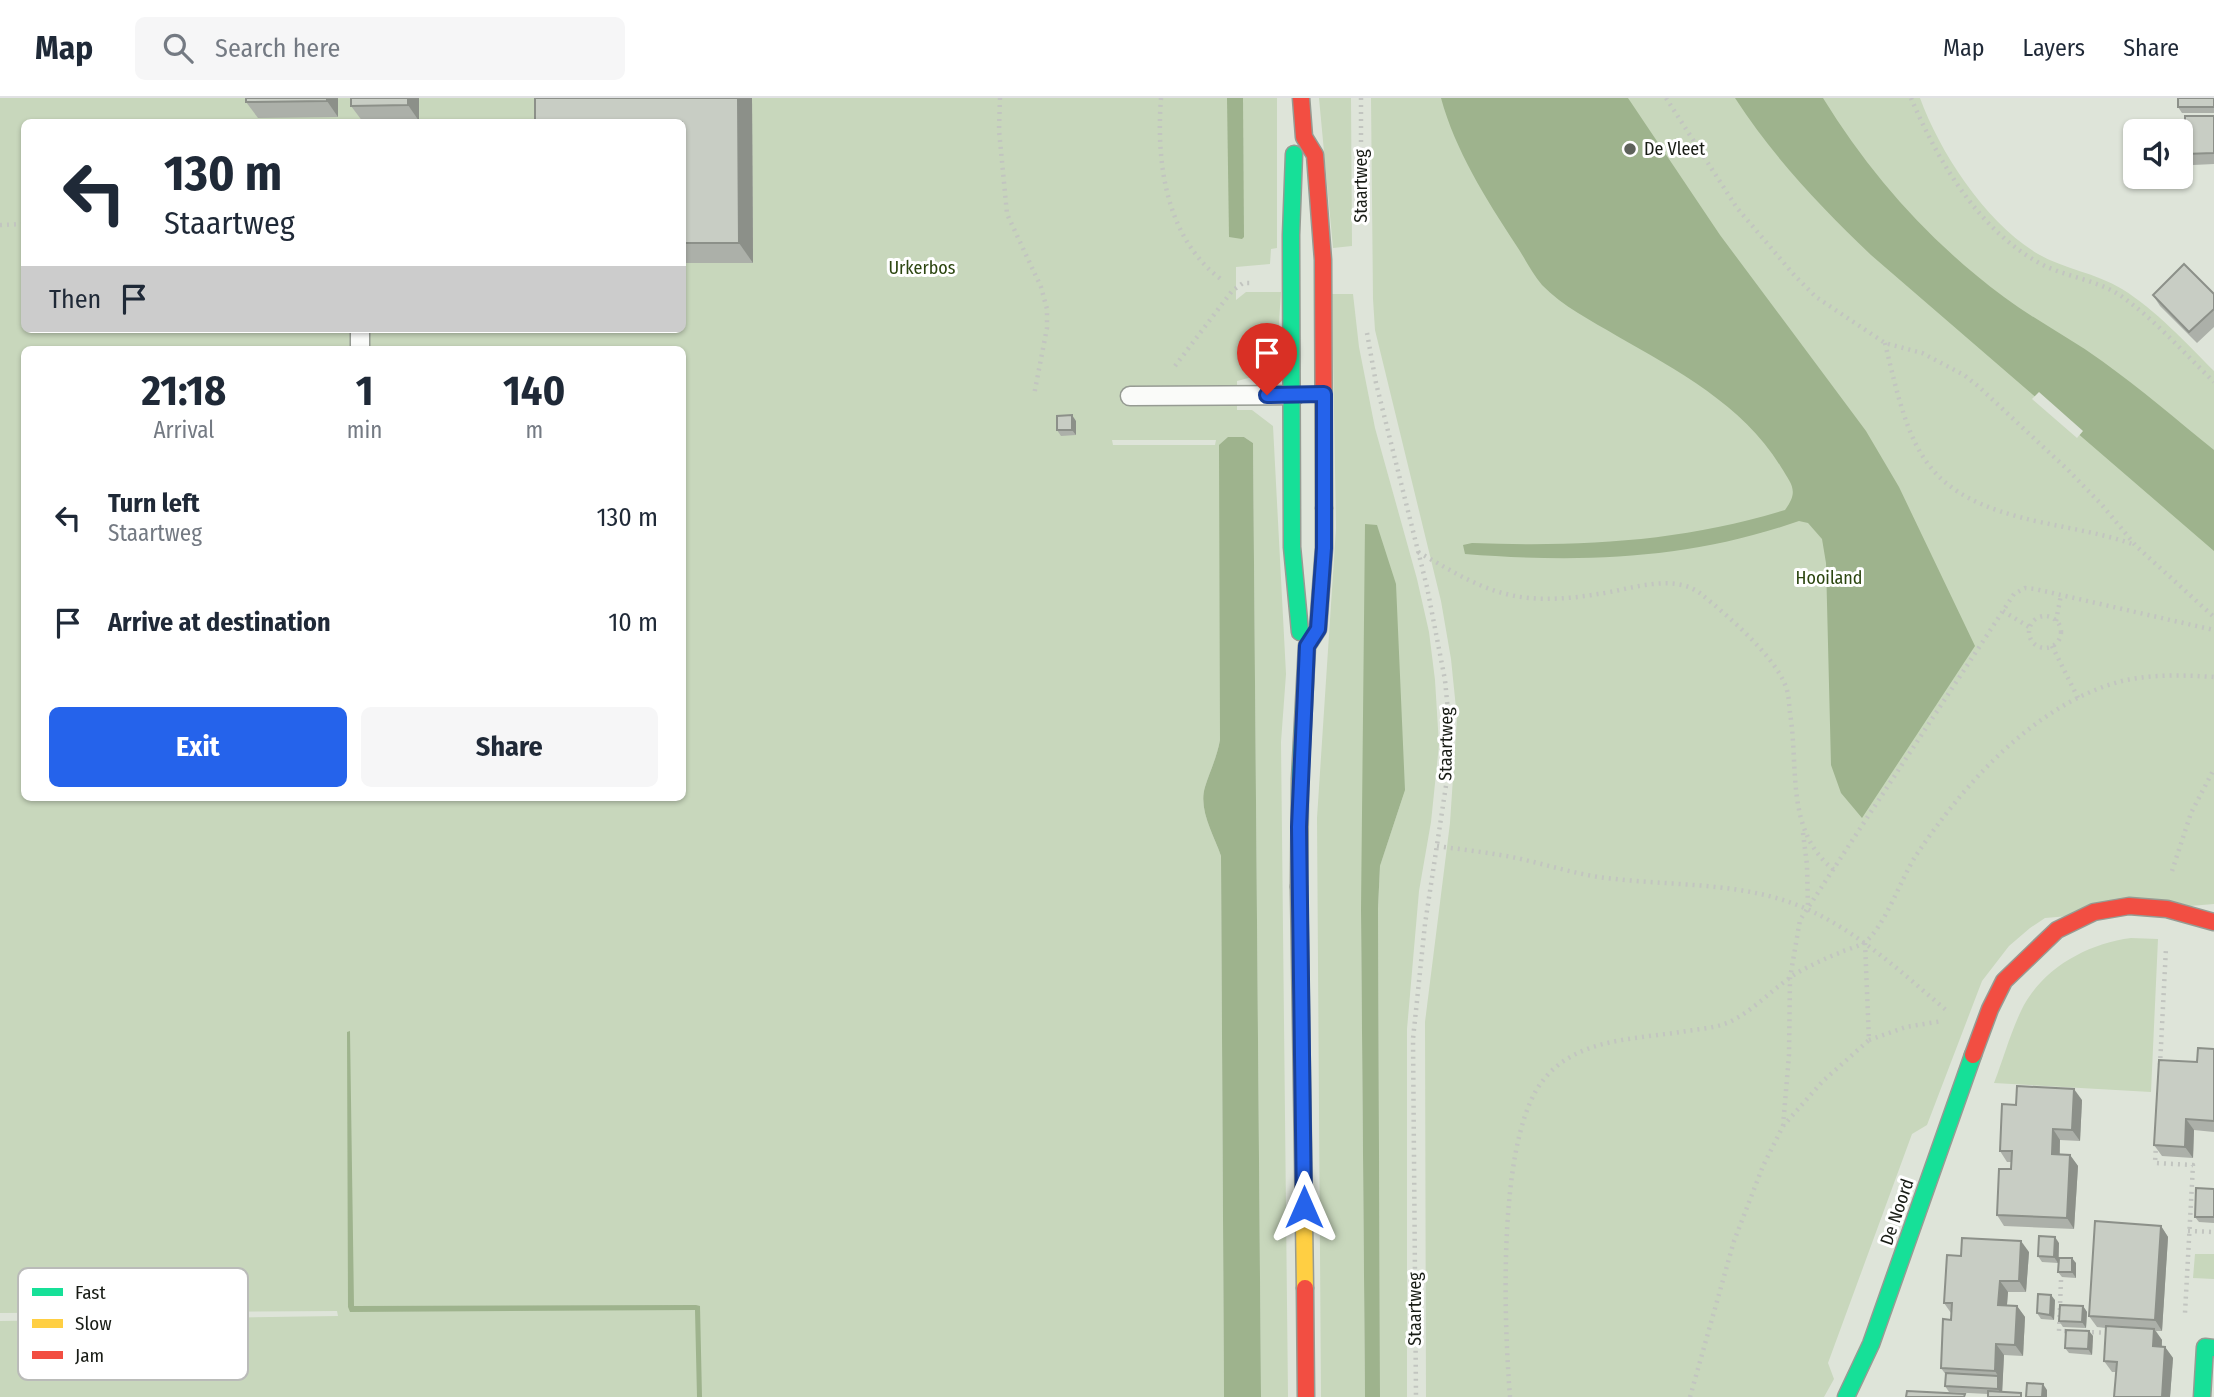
<!DOCTYPE html>
<html lang="en">
<head>
<meta charset="utf-8">
<style>
  body { margin:0; font-family:"Fira Sans Condensed",sans-serif; background:#f6f6f7; color:#1f2937; height:100vh; display:flex; flex-direction:column; font-size:26px; white-space:nowrap }
  * { box-sizing:border-box; margin:0 }
  p { font-size:23px; color:#747a83 }
  .icon { flex:none; width:38px; height:38px; fill:none; stroke:currentColor; stroke-width:2; stroke-linecap:round; stroke-linejoin:round }
  .map { position:relative; flex:1; overflow:hidden }
  .drawer { position:absolute; left:21px; top:248px; width:665px; height:455px; display:flex; flex-direction:column; background:#fff; border-radius:10px; box-shadow:0 2px 5px #0004 }
  .drawer>* { flex:none }
  .banner { position:absolute; left:21px; top:21px; width:665px; height:214px; border-radius:10px; box-shadow:0 2px 5px #0004; background:#fff; color:#1f2937; overflow:hidden }
  .fabs { position:absolute; left:2123px; top:21px; display:grid; gap:14px }
  .fabs a { display:grid; place-items:center; width:70px; height:70px; border-radius:10px; background:#fff; box-shadow:0 2px 5px #0004; font-size:35px }
  .pin { position:absolute; display:grid; place-items:center; width:60px; height:60px; color:#fff; margin:-72px -30px; border-radius:50% 50% 50% 0; rotate:-45deg; box-shadow:0 0 7px #0007 }
  .pin .icon { rotate:45deg }
  .me { position:absolute; width:77px; margin:-38px; rotate:0deg; stroke-linejoin:round; filter:drop-shadow(0 0 5px #0008) }
  .turn { display:flex; align-items:center; gap:24px; height:147px; padding:0 28px; font-size:32px }
  .turn .icon { width:91px; height:91px; stroke-width:2.5 }
  .turn b { display:block; font-size:49px; line-height:60px }
  .then { display:flex; align-items:center; height:66px; padding:0 28px; background:#0003; gap:14px; font-size:26px }
  .eta { display:flex; justify-content:space-evenly; align-items:center; height:119px; text-align:center }
  .eta b { font-size:42px; font-weight:700; line-height:49px }
  .cta { display:flex; gap:14px; margin-top:auto; padding:14px 28px }
  .cta a { flex:1; height:80px; border-radius:10px; background:#2563eb; color:#fff; font-size:28px; font-weight:700; line-height:80px; text-align:center }
  .cta a+a { background:#f6f6f7; color:#1f2937 }
  ul { padding:0; list-style:none }
  li { display:flex; align-items:center; gap:21px; height:105px; padding:0 28px }
  li div { flex:1 }
  li b { display:block; font-size:26px }
  li em { font-style:normal }
  header { display:flex; align-items:center; gap:42px; box-sizing:border-box; height:98px; padding:0 35px; background:#fff; border-bottom:2px solid #e0e1e3 }
  header strong { font-size:33px }
  nav { display:flex; gap:38px; margin-inline-start:auto; font-size:24px }
  .search { width:490px; height:63px; background:#f6f6f7; display:flex; align-items:center; gap:18px; box-sizing:border-box; padding:0 24px; border-radius:10px; color:#747a83; font-size:26px }
  .map>svg:first-child { display:block }
  .green { fill:#c8d7bc; fill-rule:evenodd }
  .water { fill:#9eb38d }
  .pier { fill:#dee4d9 }
  .lines { fill:none; stroke-linecap:round; stroke-linejoin:round }
  .lane-casing { stroke:#969b93; stroke-width:21 }
  .fast-casing { stroke:#969b93; stroke-width:19 }
  .slow-casing { stroke:#969b93; stroke-width:19 }
  .jam-casing { stroke:#969b93; stroke-width:19 }
  .path { stroke:#c2c5c0; stroke-width:4.5; stroke-dasharray:2 5; stroke-linecap:butt }
  .lane { stroke:#fafbf9; stroke-width:18 }
  .fast { stroke:#16e098; stroke-width:16 }
  .slow { stroke:#ffcf43; stroke-width:16 }
  .jam { stroke:#f24e42; stroke-width:16 }
  .wall { fill:#acb0a9 }
  .shaded-wall { fill:#8c9089 }
  .building { fill:#c8cdc4; stroke:#8c9089; stroke-width:2 }
  .route-casing { stroke:#184099; stroke-width:18 }
  .route { stroke:#2563eb; stroke-width:12 }
  .poi-dot { fill:#5d625a; stroke:#fff; stroke-width:2.5 }
  .labels { text-anchor:middle; stroke-width:6; stroke-linejoin:round; paint-order:stroke }
  .poi-label { font-size:18px; fill:#181c15; stroke:#fff; text-anchor:start }
  .street-label { font-size:18px; fill:#181c15; stroke:#fff }
  .park-label { font-size:18px; fill:#2c4610; stroke:#fff }
  .key { fill:#fff; stroke:#babbb9; stroke-width:2 }
  .key-label { font-size:19px; fill:#181c15 }
</style>
</head>
<body>
<header>
<strong>Map</strong>
<div class="search"><svg class="icon" aria-label="search" viewBox="0 0 24 24"><circle cx="10" cy="10" r="6"/><path d="M15 15l6 6"/></svg>Search here</div>
<nav><a>Map</a><a>Layers</a><a>Share</a></nav>
</header>
<div class="map">
<svg width="2214" height="1299" viewBox="0 0 2214 1299">
  <rect width="100%" height="100%" fill="#dee4d9"/>
  <g class="green">
    <path d="M0 0H1277V150L1271 151 1270 166 1236 169V202L1246 194H1281L1276 270 1264 276 1237 283V312H1252L1273 328 1286 576 1281 644 1288 1299H1261L1253 345 1244 339 1220 642C1217 659 1210 673 1205 689 1198 712 1214 737 1221 758L1224 1299H0V1223L338 1218 337 1213 0 1215ZM24 24H682V231H24ZM24 252H682V700H24ZM1112 342H1216L1215 347H1113Z"/>
    <polygon points="1319,0 1351,0 1352,148 1333,150"/>
    <path d="M1371 0H1920C1940 55 1986 125 2038 156 2064 171 2096 175 2122 191 2156 212 2186 245 2214 273V806L2045 820 2030 830 2009 848 1982 883 1927 1027 1912 1036 1828 1265 1834 1281 1824 1299H1426L1425 924 1450 725 1457 620 1451 561 1441 503 1375 232 1373 201Z"/>
    <polygon points="1332,196 1353,196 1359,249 1375,330 1417,481 1429,534 1435,582 1439,647 1431,724 1419,793 1407,931 1407,1299 1380,1299 1378,810 1380,768 1405,692 1361,812 1365,1299 1321,1299 1317,720 1336,430"/>
    <path d="M2131 840 2158 841 2151 994 1994 985C2003 962 2010 936 2021 913 2041 871 2086 846 2131 840Z"/>
    <polygon points="2195,1156 2214,1156 2214,1181 2193,1180"/>
  </g>
  <g class="water">
    <polygon points="1227,0 1243,0 1244,139 1242,141 1229,139"/>
    <path d="M1441 0H1628L1720 137 1866 333 1899 389 1975 548 1862 720 1841 695 1831 667 1826 465 1822 441 1808 425 1799 423C1688 462 1581 465 1465 456L1463 447 1472 445C1580 449 1681 444 1785 412 1799 393 1792 387 1781 369 1743 307 1678 273 1617 238 1592 223 1562 208 1542 187 1532 175 1524 159 1516 147 1486 101 1455 52 1441 0Z"/>
    <path d="M1735 0H1823C1871 78 1930 144 2004 199 2035 222 2070 240 2102 263 2141 291 2177 322 2214 352V453L1871 157C1821 109 1773 59 1735 0Z"/>
    <path d="M1228 339H1244L1253 345 1261 1299H1224L1221 758C1214 737 1198 712 1205 689 1210 673 1217 659 1220 642L1219 347Z"/>
    <polygon points="1365,426 1377,427 1396,486 1405,692 1380,768 1378,810 1380,1299 1365,1299 1361,812"/>
    <polygon points="350,933 354,1208 696,1207 700,1208 702,1299 697,1299 695,1212 350,1214 348,1209 347,934"/>
  </g>
  <polygon class="pier" points="2039,294 2083,333 2077,340 2032,301"/>
  <g class="lines">
    <defs>
      <g id="lane">
        <polyline points="360,231 360,252"/>
        <polyline points="1130,298 1296,297"/>
      </g>
      <g id="fast">
        <polyline points="1294,56 1291,137 1292,449 1300,534"/>
        <polyline points="1299,789 1300,681 1307,548 1318,531 1324,450 1324,410"/>
        <polyline points="1846,1299 1871,1246 1973,957"/>
        <polyline points="2202,1299 2205,1249 2214,1250"/>
      </g>
      <polyline id="slow" points="1299,789 1305,1190"/>
      <g id="jam">
        <polyline points="1301,0 1304,39 1315,57 1323,162 1324,410"/>
        <polyline points="1973,957 1990,911 2004,883 2057,832 2094,814 2129,808 2167,811 2214,824"/>
        <polyline points="1305,1190 1306,1299"/>
      </g>
    </defs>
    <use href="#lane" class="lane-casing"/>
    <use href="#fast" class="fast-casing"/>
    <use href="#slow" class="slow-casing"/>
    <use href="#jam" class="jam-casing"/>
    <g class="path">
      <polyline points="1000,0 999,32 1007,116 1041,189 1047,211 1047,230 1034,297"/>
      <path d="M1161 0C1156 65 1166 141 1222 182"/>
      <polyline points="1361,0 1361,83"/>
      <polyline points="1666,0 1737,110 1795,178 1816,199 1885,245 1922,255 1964,277 1978,288 2068,372 2102,407 2136,448 2214,519"/>
      <path d="M1911 0C1938 64 1981 136 2045 168 2071 180 2101 183 2124 200 2157 224 2185 256 2214 284"/>
      <polyline points="0,127 24,126"/>
      <polyline points="1367,235 1376,285 1427,489 1445,582 1448,613 1447,681 1425,826 1413,941 1416,1299"/>
      <path d="M1885 245C1911 355 1922 398 2040 424 2072 431 2105 436 2135 447"/>
      <polyline points="1175,268 1232,193 1243,185 1253,185"/>
      <path d="M1418 454C1454 474 1486 496 1529 500 1551 502 1575 500 1598 496 1629 492 1673 474 1701 496 1727 517 1775 558 1786 589 1789 597 1789 607 1790 615 1799 671 1785 733 1834 772"/>
      <polyline points="2003,513 2029,529"/>
      <circle cx="2045" cy="534" r="16"/>
      <polyline points="2056,523 2061,497"/>
      <polyline points="2052,548 2078,600"/>
      <polyline points="1803,735 1807,767 1808,811"/>
      <path d="M1437 748C1465 752 1494 755 1521 761 1547 767 1573 775 1599 779 1669 789 1744 782 1809 812 1861 836 1902 875 1946 912"/>
      <polyline points="2172,773 2191,715 2214,671"/>
      <polyline points="1869,942 1906,929 1942,923"/>
      <polyline points="2160,967 2166,850"/>
      <polyline points="1783,1028 1789,957 1790,880 1800,822 2014,496 2025,490 2035,491 2214,532"/>
      <polyline points="2156,1046 2155,1065 2193,1067 2185,1215"/>
      <polyline points="2188,1133 2214,1134"/>
      <polyline points="2061,1182 2059,1233 2070,1233"/>
      <polyline points="2085,1234 2112,1235"/>
      <path d="M1510 1299C1504 1222 1498 1056 1537 991 1569 939 1633 942 1687 933 1700 931 1714 930 1727 925 1755 913 1775 887 1802 872 1814 866 1826 860 1839 855 1847 851 1858 849 1865 844 1884 830 1901 781 1915 759 1963 687 2034 606 2122 583 2152 576 2184 577 2214 579"/>
      <polyline points="1690,1299 1734,1143 1763,1068 1783,1028 1823,983 1869,942 1865,845"/>
    </g>
    <use href="#lane" class="lane"/>
    <use href="#fast" class="fast"/>
    <use href="#slow" class="slow"/>
    <use href="#jam" class="jam"/>
  </g>
  <g class="wall">
    <polygon points="338,0 338,19 258,20 246,4"/>
    <polygon points="419,0 419,23 363,24 351,8"/>
    <polygon points="535,0 752,0 753,165 682,165 682,24"/>
    <polygon points="2214,0 2214,15 2182,15 2178,9"/>
    <polygon points="2214,18 2214,66 2193,67 2185,56"/>
    <polygon points="2214,196 2214,229 2197,245 2160,208 2153,197"/>
    <polygon points="1076,323 1076,337 1061,338 1057,332"/>
    <polygon points="2214,951 2214,1034 2194,1032 2193,1060 2162,1058 2154,1047 2197,964"/>
    <polygon points="2082,1002 2080,1043 2060,1042 2060,1056 2070,1057 2078,1068 2074,1131 2004,1128 1997,1117 2011,1071 2012,1064 2007,1064 2000,1053 2016,1007"/>
    <polygon points="2214,1091 2214,1125 2199,1124 2195,1119"/>
    <polygon points="2161,1128 2168,1139 2162,1233 2156,1233 2162,1242 2162,1248 2165,1249 2173,1260 2170,1299 2114,1299 2116,1274 2112,1274 2104,1263 2106,1230 2097,1229 2089,1218"/>
    <polygon points="2059,1145 2059,1160 2076,1165 2076,1180 2062,1179 2058,1174 2058,1165 2042,1164 2038,1158"/>
    <polygon points="2029,1154 2026,1194 2008,1194 2007,1207 2017,1208 2025,1219 2023,1258 2004,1257 2002,1294 1988,1296 1949,1294 1945,1288 1946,1277 1941,1270 1951,1222 1951,1215 1944,1205 1961,1158"/>
    <polygon points="2055,1202 2054,1222 2041,1221 2037,1215"/>
    <polygon points="2083,1208 2087,1214 2086,1230 2063,1229 2059,1223"/>
    <polygon points="2089,1233 2093,1238 2092,1257 2069,1255 2065,1250"/>
  </g>
  <g class="shaded-wall">
    <polygon points="327,0 338,0 338,19 327,3"/>
    <polygon points="408,0 419,0 419,23 408,7"/>
    <polygon points="738,0 752,0 753,165 739,145"/>
    <polygon points="1072,317 1076,323 1076,337 1072,332"/>
    <polygon points="2074,991 2082,1002 2080,1043 2072,1032"/>
    <polygon points="2186,1021 2194,1032 2193,1060 2185,1049"/>
    <polygon points="2053,1031 2060,1042 2059,1067 2052,1056"/>
    <polygon points="2070,1057 2078,1068 2074,1131 2067,1120"/>
    <polygon points="2161,1128 2168,1139 2162,1233 2155,1222"/>
    <polygon points="2055,1139 2059,1145 2058,1165 2054,1159"/>
    <polygon points="2021,1143 2029,1154 2026,1194 2019,1183"/>
    <polygon points="2072,1160 2076,1165 2076,1180 2072,1174"/>
    <polygon points="2000,1183 2008,1194 2006,1218 1998,1207"/>
    <polygon points="2051,1197 2055,1202 2054,1222 2050,1217"/>
    <polygon points="2017,1208 2025,1219 2023,1258 2015,1247"/>
    <polygon points="2083,1208 2087,1214 2086,1230 2082,1224"/>
    <polygon points="2154,1231 2162,1242 2161,1259 2153,1248"/>
    <polygon points="2089,1233 2093,1238 2092,1257 2088,1251"/>
    <polygon points="1996,1246 2004,1257 2002,1297 1998,1291 1998,1278 1995,1273"/>
    <polygon points="2165,1249 2173,1260 2170,1299 2162,1299"/>
    <polygon points="2043,1286 2047,1292 2047,1299 2042,1299"/>
  </g>
  <g class="building">
    <polygon points="246,0 327,0 327,3 246,4"/>
    <polygon points="351,0 408,0 408,7 351,8"/>
    <polygon points="535,0 738,0 739,145 682,145 682,24 535,24"/>
    <rect x="2178" y="0" width="36" height="9"/>
    <polygon points="2185,18 2214,18 2214,55 2185,56"/>
    <polygon points="2184,166 2214,196 2214,211 2189,234 2153,197"/>
    <polygon points="1072,317 1072,332 1057,332 1057,318"/>
    <polygon points="2198,950 2214,951 2214,1023 2186,1021 2185,1049 2154,1047 2159,962 2197,964"/>
    <polygon points="2017,988 2074,991 2072,1032 2053,1031 2052,1056 2070,1057 2067,1120 1997,1117 1999,1071 2011,1071 2012,1053 2000,1053 2002,1006 2016,1007"/>
    <polygon points="2196,1090 2214,1091 2214,1119 2195,1119"/>
    <polygon points="2095,1123 2161,1128 2155,1222 2089,1218"/>
    <polygon points="2039,1138 2055,1139 2054,1159 2038,1158"/>
    <polygon points="1962,1140 2021,1143 2019,1183 2000,1183 1998,1207 2017,1208 2015,1247 1996,1246 1995,1273 1941,1270 1943,1221 1951,1222 1952,1205 1944,1205 1947,1157 1961,1158"/>
    <polygon points="2059,1160 2072,1160 2072,1174 2058,1174"/>
    <polygon points="2038,1196 2051,1197 2050,1217 2037,1215"/>
    <polygon points="2060,1207 2083,1208 2082,1224 2059,1223"/>
    <polygon points="2106,1228 2154,1231 2153,1248 2165,1249 2162,1299 2114,1299 2117,1264 2104,1263"/>
    <polygon points="2066,1232 2089,1233 2088,1251 2065,1250"/>
    <polygon points="1946,1275 1998,1278 1998,1291 1945,1288"/>
    <polygon points="2027,1285 2043,1286 2042,1299 2026,1299"/>
    <polygon points="1907,1293 1965,1296 1964,1299 1906,1299"/>
    <polygon points="1988,1293 2021,1295 2021,1299 1988,1299"/>
  </g>
  <g class="lines">
    <defs>
      <polyline id="route" points="1267,297 1324,296 1324,450 1318,531 1307,548 1299,729 1304,1109"/>
    </defs>
    <use href="#route" class="route-casing"/>
    <use href="#route" class="route"/>
  </g>
  <circle class="poi-dot" cx="1630" cy="51" r="7"/>
  <g class="labels">
    <g class="poi-label">
      <text x="1644" y="57">De Vleet</text>
    </g>
    <g class="street-label">
      <text transform="translate(1361 88) rotate(-90)" y="6">Staartweg</text>
      <text transform="translate(1446 646) rotate(-89)" y="6">Staartweg</text>
      <text transform="translate(1897 1114) rotate(-71)" y="6">De Noord</text>
      <text transform="translate(1415 1211) rotate(-90)" y="6">Staartweg</text>
    </g>
    <g class="park-label">
      <text x="922" y="176">Urkerbos</text>
      <text x="1829" y="486">Hooiland</text>
    </g>
  </g>
  <rect x="18" y="1170" width="230" height="112" rx="10" class="key"/>
  <rect x="32" y="1190" width="31" height="8" fill="#16e098"/>
  <rect x="32" y="1221" width="31" height="9" fill="#ffcf43"/>
  <rect x="32" y="1253" width="31" height="8" fill="#f24e42"/>
  <g class="key-label">
    <text x="75" y="1201">Fast</text>
    <text x="75" y="1232">Slow</text>
    <text x="75" y="1264">Jam</text>
  </g>
</svg>
<div class="fabs">
<a><svg class="icon" aria-label="sound" viewBox="0 0 24 24"><path d="M4 9h4l5-4v14l-5-4H4zM17 9q2 3 0 6"/></svg></a>
</div>
<div class="pin" style="left:1267px;top:297px;background:#d93025"><svg class="icon" aria-label="arrive" viewBox="0 0 24 24"><path d="M6 21V4h12l-3 4 3 4H6"/></svg></div>
<svg class="me" style="left:1304px;top:1109px" viewBox="-20 -20 40 40"><path d="M0-17L14 15 0 8-14 15z" fill="#2563eb" stroke="#fff" stroke-width="4"/></svg>
<div class="banner">
<div class="turn"><svg class="icon" aria-label="left" viewBox="0 0 24 24"><path d="M17 20v-9H6M10 6l-5 5 5 5"/></svg><div><b>130 m</b>Staartweg</div></div>
<div class="then">Then<svg class="icon" aria-label="arrive" viewBox="0 0 24 24"><path d="M6 21V4h12l-3 4 3 4H6"/></svg></div>
</div>
<section class="drawer">
<div class="eta">
<div><b>21:18</b><p>Arrival</p></div>
<div><b>1</b><p>min</p></div>
<div><b>140</b><p>m</p></div>
</div>
<ul>
<li><svg class="icon" aria-label="left" viewBox="0 0 24 24"><path d="M17 20v-9H6M10 6l-5 5 5 5"/></svg><div><b>Turn left</b><p>Staartweg</p></div><em>130 m</em></li>
<li><svg class="icon" aria-label="arrive" viewBox="0 0 24 24"><path d="M6 21V4h12l-3 4 3 4H6"/></svg><div><b>Arrive at destination</b></div><em>10 m</em></li>
</ul>
<div class="cta"><a>Exit</a><a>Share</a></div>
</section>
</div>
</body>
</html>
